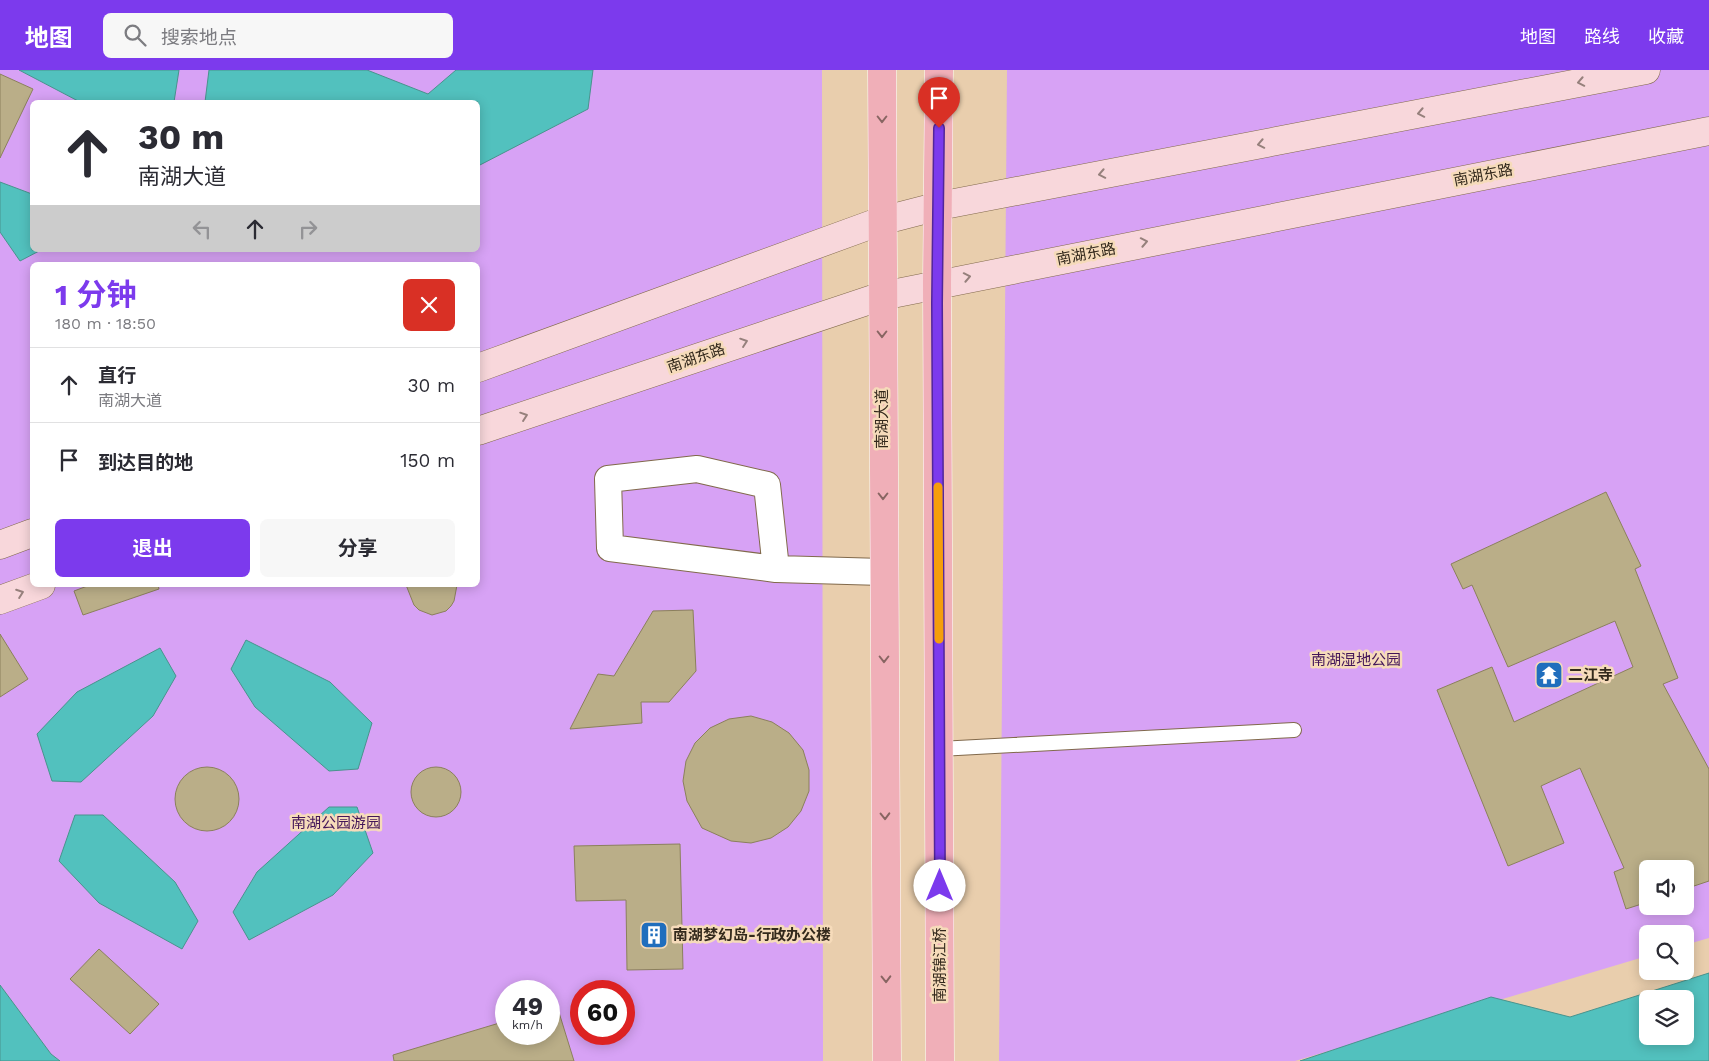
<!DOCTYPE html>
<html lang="zh">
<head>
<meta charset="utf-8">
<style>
  body { margin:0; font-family:"Work Sans","Noto Sans SC",sans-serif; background:#f7f7f7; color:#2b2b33; height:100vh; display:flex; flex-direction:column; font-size:19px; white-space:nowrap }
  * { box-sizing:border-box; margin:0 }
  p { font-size:16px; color:#7c7c81 }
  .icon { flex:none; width:28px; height:28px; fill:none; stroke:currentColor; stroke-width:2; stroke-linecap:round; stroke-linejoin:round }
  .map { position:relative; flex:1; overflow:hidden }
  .drawer { position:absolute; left:30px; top:192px; width:450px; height:325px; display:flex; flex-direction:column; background:#fff; border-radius:8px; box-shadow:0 2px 12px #0003 }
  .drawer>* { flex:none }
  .top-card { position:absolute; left:30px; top:30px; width:450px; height:152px; border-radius:8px; box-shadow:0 2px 12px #0003; background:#fff; color:#2b2b33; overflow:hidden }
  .fabs { position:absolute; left:1639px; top:790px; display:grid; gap:10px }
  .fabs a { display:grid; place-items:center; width:55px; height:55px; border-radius:8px; background:#fff; box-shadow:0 2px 12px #0003; font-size:25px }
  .speed { position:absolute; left:495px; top:910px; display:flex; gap:10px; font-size:25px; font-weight:700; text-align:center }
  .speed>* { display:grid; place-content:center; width:65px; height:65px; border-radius:50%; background:#fff; box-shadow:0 2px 12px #0003; line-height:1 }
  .speed small { font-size:12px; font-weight:400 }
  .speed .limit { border:8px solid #d22; background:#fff; color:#111 }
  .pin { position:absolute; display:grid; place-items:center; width:42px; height:42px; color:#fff; margin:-51px -21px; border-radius:50% 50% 50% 0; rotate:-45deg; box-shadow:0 0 5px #0007 }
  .pin .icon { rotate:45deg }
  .me { position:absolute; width:55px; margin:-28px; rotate:0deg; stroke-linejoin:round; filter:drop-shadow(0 0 4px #0008) }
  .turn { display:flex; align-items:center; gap:18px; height:105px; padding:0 25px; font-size:22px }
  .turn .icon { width:65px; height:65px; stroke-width:2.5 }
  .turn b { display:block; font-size:35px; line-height:42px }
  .lanes { display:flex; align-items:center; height:48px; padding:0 25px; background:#0003; justify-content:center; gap:25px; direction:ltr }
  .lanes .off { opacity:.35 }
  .round { display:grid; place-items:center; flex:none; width:52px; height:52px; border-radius:8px; background:#f7f7f7 }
  .head { display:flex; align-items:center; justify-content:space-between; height:85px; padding:0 25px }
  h1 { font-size:30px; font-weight:700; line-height:38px; color:#7c3aed }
  .button { display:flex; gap:10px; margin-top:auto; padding:10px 25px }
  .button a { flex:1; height:58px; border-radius:8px; background:#7c3aed; color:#fff; font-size:20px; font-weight:700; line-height:58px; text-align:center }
  .button a+a { background:#f7f7f7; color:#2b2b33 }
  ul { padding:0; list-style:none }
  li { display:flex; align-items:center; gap:15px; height:75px; padding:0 25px; border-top:1px solid #e1e1e2 }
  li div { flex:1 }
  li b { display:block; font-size:19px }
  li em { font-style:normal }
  header { display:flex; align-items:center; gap:30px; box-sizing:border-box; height:70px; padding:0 25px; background:#7c3aed; color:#fff }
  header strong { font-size:24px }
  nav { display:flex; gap:28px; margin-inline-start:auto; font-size:18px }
  .search { width:350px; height:45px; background:#f7f7f7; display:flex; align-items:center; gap:12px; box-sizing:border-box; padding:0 18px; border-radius:8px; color:#7c7c81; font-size:19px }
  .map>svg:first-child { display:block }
  .green { fill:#d7a2f5; fill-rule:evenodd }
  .water { fill:#52c1be; stroke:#49938d; fill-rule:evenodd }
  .building { fill:#baae88; stroke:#8b805c }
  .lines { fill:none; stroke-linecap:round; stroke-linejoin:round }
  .service-casing { stroke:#81694b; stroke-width:16 }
  .minor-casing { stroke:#81694b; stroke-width:28 }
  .secondary-casing { stroke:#81694b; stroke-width:29 }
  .primary-casing { stroke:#fff; stroke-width:29 }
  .service { stroke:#fff; stroke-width:14 }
  .minor { stroke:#fff; stroke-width:26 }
  .secondary { stroke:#f8d7db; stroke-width:28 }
  .primary { stroke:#f0afb8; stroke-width:28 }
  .oneway { stroke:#96807c }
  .oneway2 { stroke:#886562 }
  .route-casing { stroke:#51269a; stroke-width:12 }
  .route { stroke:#7c3aed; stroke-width:9 }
  .slow { stroke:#f59e0b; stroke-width:9 }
  .labels { text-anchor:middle; stroke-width:5; stroke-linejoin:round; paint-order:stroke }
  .street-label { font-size:15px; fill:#33291c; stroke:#f6dbba }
  .park-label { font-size:15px; fill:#431659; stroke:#f6dbba }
  .poi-label { font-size:15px; font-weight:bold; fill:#33291c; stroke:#f6dbba; text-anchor:start }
</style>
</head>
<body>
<header>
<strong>地图</strong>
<div class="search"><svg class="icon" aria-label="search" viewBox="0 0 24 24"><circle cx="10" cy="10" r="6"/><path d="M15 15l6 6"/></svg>搜索地点</div>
<nav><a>地图</a><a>路线</a><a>收藏</a></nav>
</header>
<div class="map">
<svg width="1709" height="991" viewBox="0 0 1709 991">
  <rect width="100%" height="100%" fill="#e9cead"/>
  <g class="green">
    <path d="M0 0H822L823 991H60L51 984 0 915ZM32 32H478V180H32ZM32 195H478V515H32ZM506 921H549V964H506ZM581 921H624V964H581Z"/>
    <path d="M1007 0H1709V868L1685 875V864H1648L1647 886 1295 991H999ZM1648 799H1685V836H1648Z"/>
  </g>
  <g class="water">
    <polygon points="19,0 179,0 174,32 80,32"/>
    <polygon points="209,0 367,0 428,24 456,0 593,0 588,39 478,96 478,32 205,32"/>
    <polygon points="0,112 32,124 32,180 41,180 20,191 0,162"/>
    <polygon points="246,570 330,612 372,653 358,699 329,701 255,637 231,599"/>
    <polygon points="160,578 176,606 153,646 81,712 52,711 37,664 77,622"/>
    <polygon points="329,737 357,737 373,783 333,825 249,870 233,842 257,802"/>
    <polygon points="75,745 103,745 175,812 198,851 182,879 99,833 59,791"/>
    <path d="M1709 903V991H1300L1491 927 1570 947ZM1648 929H1685V966H1648Z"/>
    <polygon points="0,915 51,984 60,991 0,991"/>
  </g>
  <g class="building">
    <polygon points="0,4 33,19 0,88"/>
    <polygon points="1606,422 1641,496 1635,499 1678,608 1663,614 1709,699 1709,811 1685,819 1685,799 1648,799 1648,832 1626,839 1614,802 1624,798 1580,698 1541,716 1564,773 1508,796 1437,620 1492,597 1514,652 1633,597 1615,551 1508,597 1472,515 1463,519 1451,494"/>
    <polygon points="90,515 158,515 159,519 83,545 74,521"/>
    <polygon points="406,515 457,515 454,531 451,536 446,541 432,545 419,540 414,535"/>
    <polygon points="693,540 696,601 669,632 641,632 642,653 570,659 598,604 614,606 653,541"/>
    <polygon points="0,564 28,609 0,627"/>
    <polygon points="751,646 772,652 789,663 803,680 809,700 809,721 801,741 788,757 771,768 751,773 731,771 702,758 687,731 683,711 686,691 695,673 710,658 729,649"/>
    <circle cx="436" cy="722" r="25"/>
    <circle cx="207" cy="729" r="32"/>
    <polygon points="680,774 683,899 627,900 626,830 576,831 574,776"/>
    <polygon points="99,879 159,934 130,964 70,909"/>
    <polygon points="557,936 574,991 394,991 393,985 506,951 506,964 549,964 549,938"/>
  </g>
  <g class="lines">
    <defs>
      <polyline id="service" points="939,679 1294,660"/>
      <polyline id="minor" points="776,499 767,415 697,399 608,409 610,478 776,499 883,502"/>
      <g id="secondary">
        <polyline points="478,298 881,151 939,136 1646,0"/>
        <polyline points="478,361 882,226 1709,61"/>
        <polyline points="0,475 32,463"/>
        <polyline points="0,530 41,515"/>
      </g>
      <g id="primary">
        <polyline points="882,0 887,991"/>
        <polyline points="939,0 937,213 940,991"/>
      </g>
    </defs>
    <use href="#service" class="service-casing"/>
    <use href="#minor" class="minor-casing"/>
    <use href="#secondary" class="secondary-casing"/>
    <use href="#primary" class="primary-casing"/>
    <use href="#service" class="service"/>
    <use href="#minor" class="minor"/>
    <use href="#secondary" class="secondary"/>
    <use href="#primary" class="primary"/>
  </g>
  <defs><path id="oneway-chevron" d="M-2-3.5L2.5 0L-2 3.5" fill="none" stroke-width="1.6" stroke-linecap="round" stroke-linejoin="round" transform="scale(1.25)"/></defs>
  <g class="oneway">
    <use href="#oneway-chevron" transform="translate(1581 12) rotate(169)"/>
    <use href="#oneway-chevron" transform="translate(1421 43) rotate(169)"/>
    <use href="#oneway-chevron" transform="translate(1261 74) rotate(169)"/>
    <use href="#oneway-chevron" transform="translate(1102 104) rotate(169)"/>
    <use href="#oneway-chevron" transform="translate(1144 172) rotate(-11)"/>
    <use href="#oneway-chevron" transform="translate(967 207) rotate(-11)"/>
    <use href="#oneway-chevron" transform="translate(744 272) rotate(-19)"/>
    <use href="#oneway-chevron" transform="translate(524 346) rotate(-19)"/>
    <use href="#oneway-chevron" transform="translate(20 523) rotate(-20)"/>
  </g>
  <g class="oneway2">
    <use href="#oneway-chevron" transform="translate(882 49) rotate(90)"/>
    <use href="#oneway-chevron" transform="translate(882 264) rotate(90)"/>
    <use href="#oneway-chevron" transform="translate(883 426) rotate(90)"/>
    <use href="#oneway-chevron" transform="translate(884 589) rotate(90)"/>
    <use href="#oneway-chevron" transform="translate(885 746) rotate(89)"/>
    <use href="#oneway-chevron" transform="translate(886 909) rotate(89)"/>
  </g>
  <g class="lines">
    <defs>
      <polyline id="route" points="939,58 937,233 940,816"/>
    </defs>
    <use href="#route" class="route-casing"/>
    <use href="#route" class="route"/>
    <polyline class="slow" points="938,417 939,569"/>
  </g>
  <defs>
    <symbol id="temple-square" viewBox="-11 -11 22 22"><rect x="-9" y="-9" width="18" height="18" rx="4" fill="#206ebd" stroke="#f6dbba"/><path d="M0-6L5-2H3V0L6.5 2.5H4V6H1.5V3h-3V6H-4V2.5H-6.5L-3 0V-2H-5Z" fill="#fff"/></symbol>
    <symbol id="building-square" viewBox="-11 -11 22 22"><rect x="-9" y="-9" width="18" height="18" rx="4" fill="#206ebd" stroke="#f6dbba"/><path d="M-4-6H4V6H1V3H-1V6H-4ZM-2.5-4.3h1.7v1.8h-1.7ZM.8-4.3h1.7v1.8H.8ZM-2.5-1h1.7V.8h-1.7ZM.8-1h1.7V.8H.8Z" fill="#fff"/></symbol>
  </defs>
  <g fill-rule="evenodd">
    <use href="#temple-square" x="1533" y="589" width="32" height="32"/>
    <use href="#building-square" x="638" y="849" width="32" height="32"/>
  </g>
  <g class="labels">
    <g class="street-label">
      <text transform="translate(1483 105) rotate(-11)" y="5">南湖东路</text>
      <text transform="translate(1086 184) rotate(-11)" y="5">南湖东路</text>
      <text transform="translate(696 288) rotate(-19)" y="5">南湖东路</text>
      <text transform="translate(882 349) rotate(-90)" y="5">南湖大道</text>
      <text transform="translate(940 895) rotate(-90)" y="5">南湖锦江桥</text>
    </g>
    <g class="park-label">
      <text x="1356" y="595">南湖湿地公园</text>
      <text x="336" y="758">南湖公园游园</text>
    </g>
    <g class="poi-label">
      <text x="1568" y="610">二江寺</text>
      <text x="673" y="870">南湖梦幻岛-行政办公楼</text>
    </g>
  </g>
</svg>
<div class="fabs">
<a><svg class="icon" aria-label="sound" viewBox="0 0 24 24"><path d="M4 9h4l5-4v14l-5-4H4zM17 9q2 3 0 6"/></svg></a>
<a><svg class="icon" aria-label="search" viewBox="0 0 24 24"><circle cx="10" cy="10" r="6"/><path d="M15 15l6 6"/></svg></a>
<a><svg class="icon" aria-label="layers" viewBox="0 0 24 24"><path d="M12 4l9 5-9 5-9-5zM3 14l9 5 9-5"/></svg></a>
</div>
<div class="speed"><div>49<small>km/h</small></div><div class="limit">60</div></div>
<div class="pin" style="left:939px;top:58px;background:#d93025"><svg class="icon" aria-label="arrive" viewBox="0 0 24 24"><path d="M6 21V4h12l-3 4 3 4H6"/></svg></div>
<svg class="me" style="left:940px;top:816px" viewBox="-20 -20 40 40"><circle r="19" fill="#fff"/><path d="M0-13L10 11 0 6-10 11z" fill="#7c3aed"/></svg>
<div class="top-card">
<div class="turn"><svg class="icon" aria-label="ahead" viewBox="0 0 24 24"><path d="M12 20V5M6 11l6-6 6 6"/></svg><div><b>30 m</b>南湖大道</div></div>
<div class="lanes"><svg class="icon off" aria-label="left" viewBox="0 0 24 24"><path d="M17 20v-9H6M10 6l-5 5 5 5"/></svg><svg class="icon" aria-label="ahead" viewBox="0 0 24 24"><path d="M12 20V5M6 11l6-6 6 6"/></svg><svg class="icon off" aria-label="right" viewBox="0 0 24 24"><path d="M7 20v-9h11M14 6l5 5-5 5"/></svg></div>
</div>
<section class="drawer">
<div class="head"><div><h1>1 分钟</h1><p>180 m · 18:50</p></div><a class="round" style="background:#d93025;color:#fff"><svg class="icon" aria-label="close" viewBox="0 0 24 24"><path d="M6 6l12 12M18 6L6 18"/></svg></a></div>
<ul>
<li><svg class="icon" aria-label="ahead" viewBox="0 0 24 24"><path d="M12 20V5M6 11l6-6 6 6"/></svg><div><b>直行</b><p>南湖大道</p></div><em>30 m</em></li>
<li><svg class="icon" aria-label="arrive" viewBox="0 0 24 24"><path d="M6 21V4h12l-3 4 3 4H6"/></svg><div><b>到达目的地</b></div><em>150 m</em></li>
</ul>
<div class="button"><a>退出</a><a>分享</a></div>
</section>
</div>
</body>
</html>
